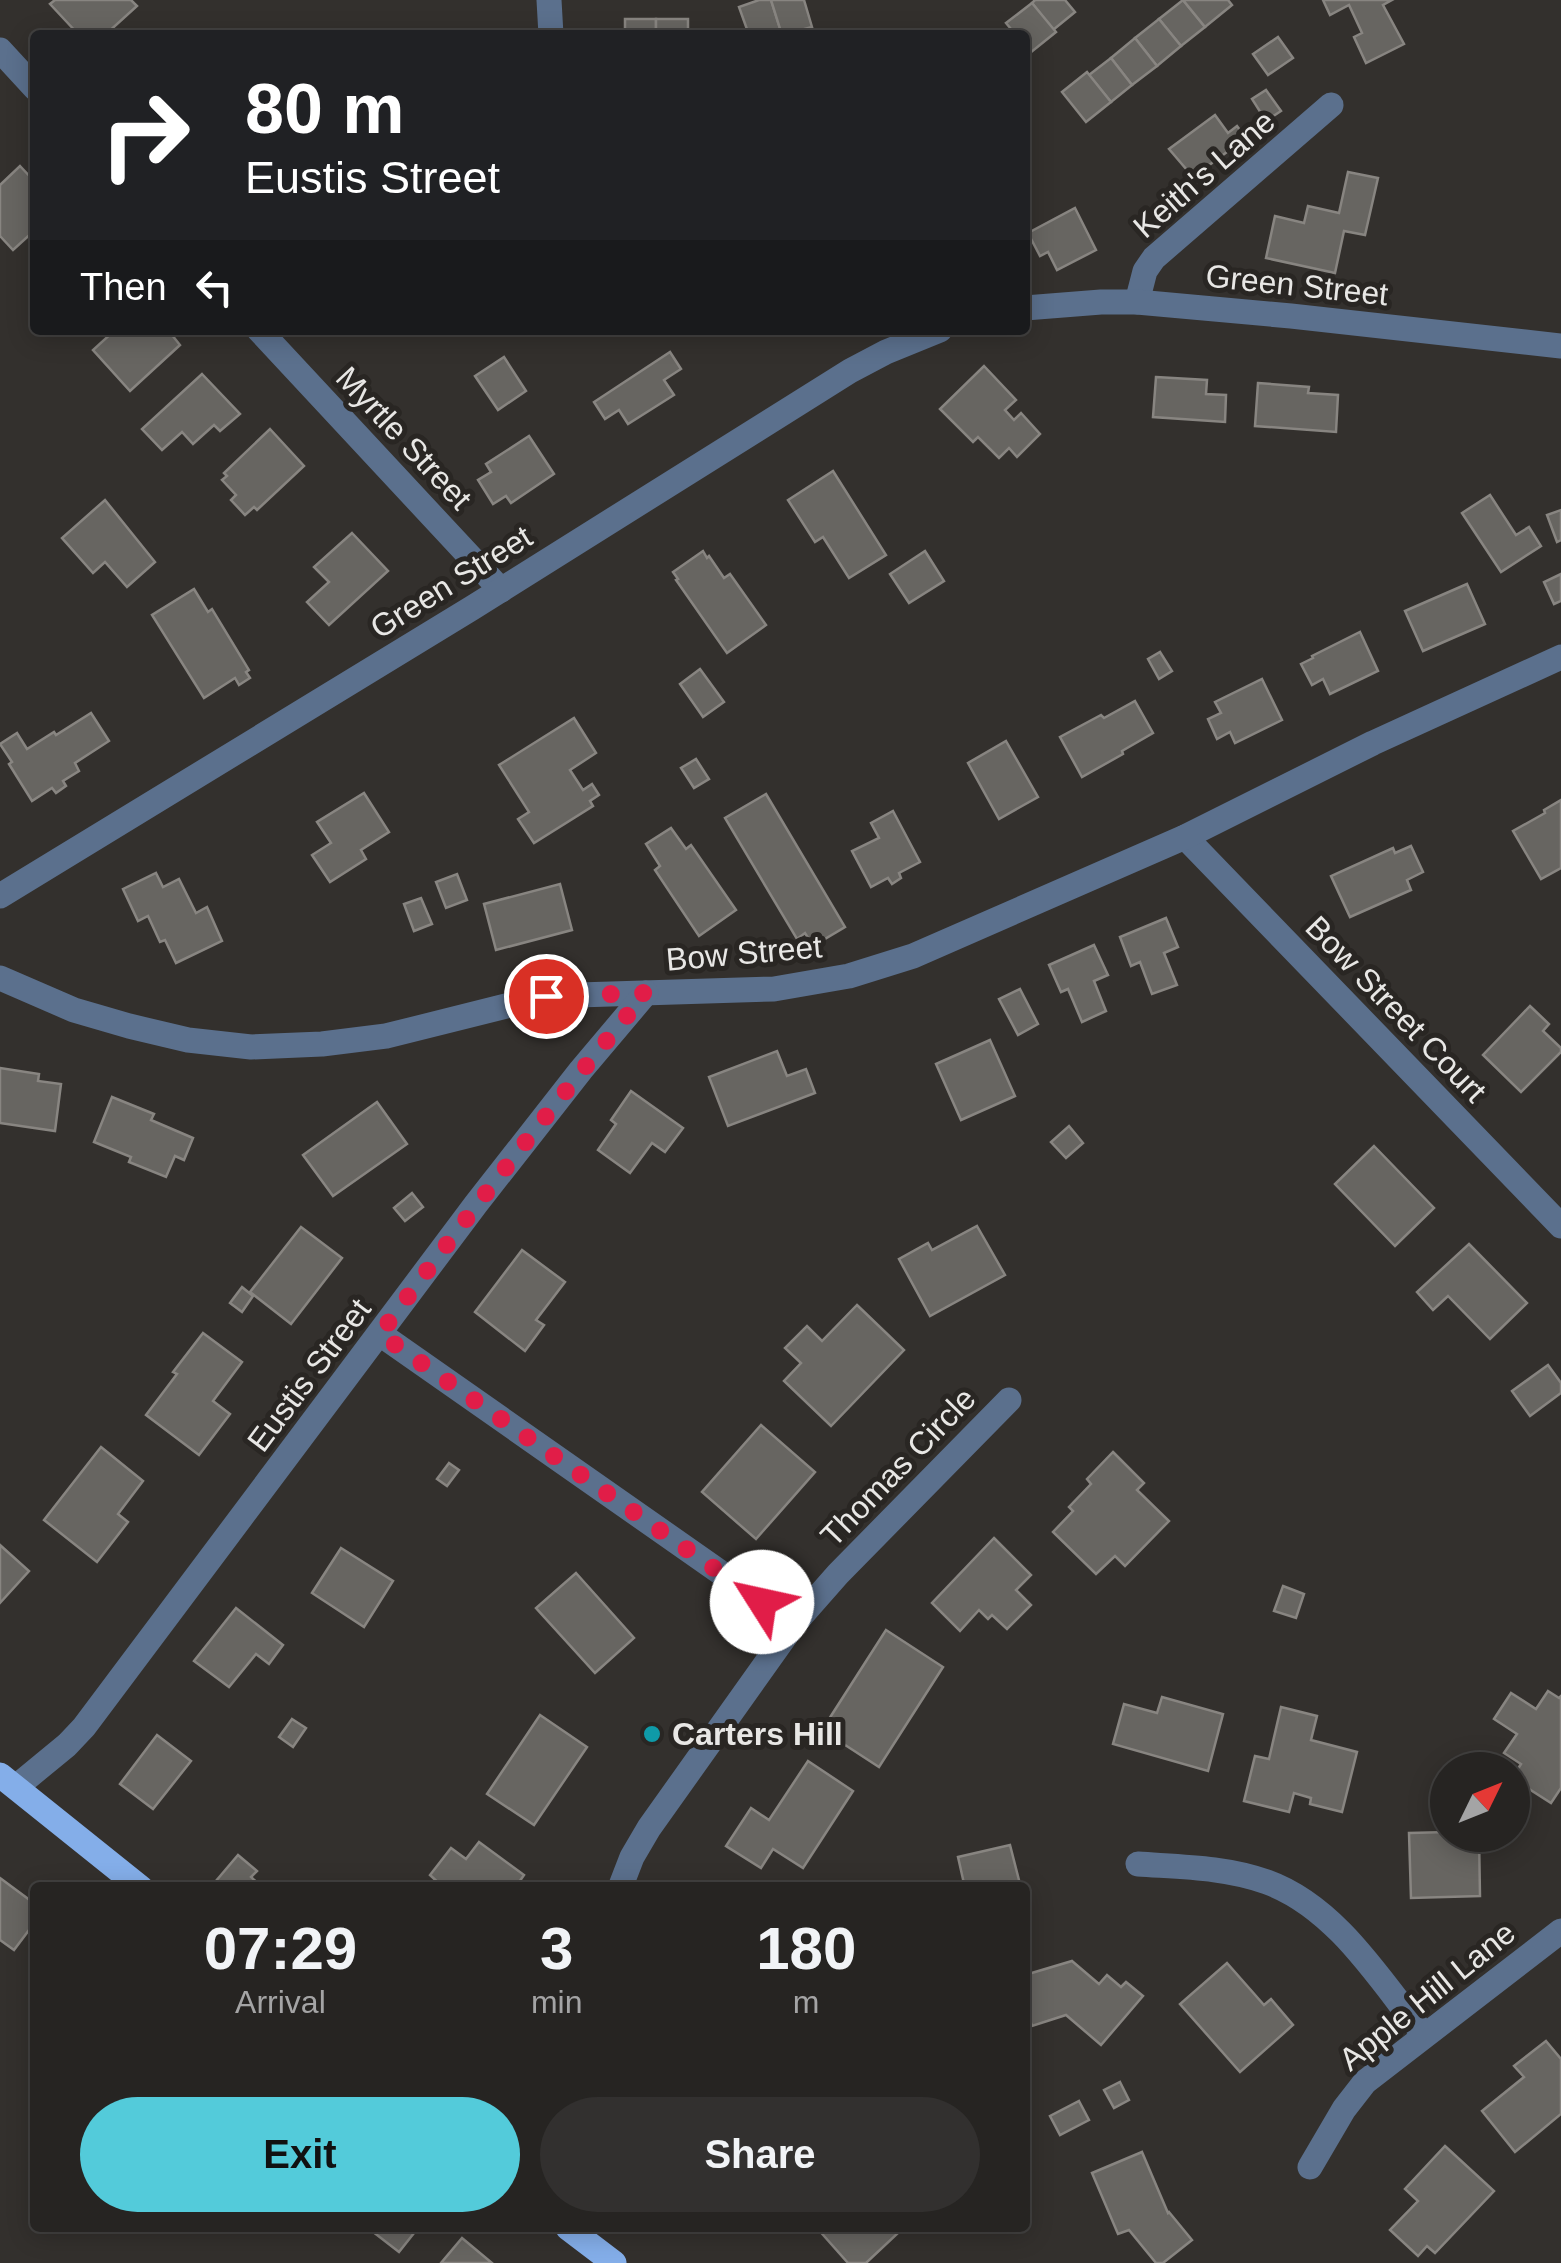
<!DOCTYPE html>
<html lang="en">
<head>
<meta charset="utf-8">
<style>
  body { margin:0; font-family:Arial,sans-serif; background:#32302f; color:#f1f3f6; height:100vh; display:flex; flex-direction:column; font-size:38px; white-space:nowrap }
  * { box-sizing:border-box; margin:0 }
  p { font-size:32px; color:#a4a4a5 }
  .icon { flex:none; width:55px; height:55px; fill:none; stroke:currentColor; stroke-width:2; stroke-linecap:round; stroke-linejoin:round }
  .map { position:relative; flex:1; overflow:hidden }
  .drawer { position:absolute; left:30px; top:1882px; width:1000px; height:350px; display:flex; flex-direction:column; background:#262422; border-radius:10px; box-shadow:0 5px 25px #0003,0 0 0 2px #424140 }
  .drawer>* { flex:none }
  .hud { position:absolute; left:30px; top:30px; width:1000px; height:305px; border-radius:10px; box-shadow:0 5px 25px #0003,0 0 0 2px #424140; background:#202124; color:#fff; overflow:hidden }
  .needle { width:65px; rotate:47deg }
  .tools { position:absolute; left:1430px; top:1752px; display:grid; gap:20px }
  .tools a { display:grid; place-items:center; width:100px; height:100px; border-radius:50%; background:#262422; box-shadow:0 5px 25px #0003,0 0 0 2px #424140; font-size:50px }
  .pin { position:absolute; display:grid; place-items:center; width:85px; height:85px; color:#fff; margin:-42px; border:5px solid #fff; border-radius:50%; box-shadow:0 2px 10px #0007 }
  .me { position:absolute; width:110px; margin:-55px; rotate:305deg; stroke-linejoin:round; filter:drop-shadow(0 0 8px #0008) }
  .turn { display:flex; align-items:center; gap:35px; height:210px; padding:0 50px; font-size:45px }
  .turn .icon { width:130px; height:130px; stroke-width:2.5 }
  .turn b { display:block; font-size:70px; line-height:85px }
  .then { display:flex; align-items:center; height:95px; padding:0 50px; background:#0003; gap:20px; font-size:38px }
  .eta { display:flex; justify-content:space-evenly; align-items:center; height:170px; text-align:center }
  .eta b { font-size:60px; font-weight:700; line-height:70px }
  .button { display:flex; gap:20px; margin-top:auto; padding:20px 50px }
  .button a { flex:1; height:115px; border-radius:60px; background:#53cbda; color:#111; font-size:40px; font-weight:700; line-height:115px; text-align:center }
  .button a+a { background:#32302f; color:#f1f3f6 }
  .map>svg:first-child { display:block }
  .building { fill:#676561; stroke:#888581; stroke-width:2.5 }
  .lines { fill:none; stroke-linecap:round; stroke-linejoin:round }
  .minor { stroke:#5b708d; stroke-width:25 }
  .major { stroke:#84aee9; stroke-width:25 }
  .route { stroke:#e11d48; stroke-width:18; stroke-dasharray:0 32.4 }
  .culture-dot { fill:#0f9aa8; stroke:#292623; stroke-width:4 }
  .labels { text-anchor:middle; stroke-width:10; stroke-linejoin:round; paint-order:stroke }
  .street-label { font-size:32px; fill:#e8e7e5; stroke:#292623 }
  .poi-label { font-size:32px; font-weight:bold; fill:#e8e7e5; stroke:#292623; text-anchor:start }
</style>
</head>
<body>
<div class="map">
<svg width="1561" height="2263" viewBox="0 0 1561 2263">
  <rect width="100%" height="100%" fill="#33302d"/>
  <g class="building">
    <polygon points="55,0 131,0 137,6 105,35 79,35 50,4"/>
    <polygon points="759,0 771,0 782,35 749,35 739,7"/>
    <polygon points="771,0 804,0 812,27 782,35"/>
    <polygon points="1035,0 1065,0 1075,12 1053,30 1032,3"/>
    <polygon points="1183,0 1205,27 1181,46 1159,19"/>
    <polygon points="1183,0 1228,0 1232,5 1205,27"/>
    <polygon points="1323,0 1392,0 1383,5 1404,44 1366,63 1354,37 1362,33 1349,5 1330,15"/>
    <polygon points="1032,3 1056,32 1030,53 1025,46 1025,35 1016,35 1006,23"/>
    <rect x="625" y="19" width="31" height="16"/>
    <rect x="656" y="19" width="32" height="16"/>
    <polygon points="1159,19 1181,46 1157,66 1135,38"/>
    <polygon points="1278,37 1293,58 1268,75 1253,54"/>
    <polygon points="1135,38 1157,66 1132,85 1111,58"/>
    <polygon points="1111,58 1132,85 1111,102 1089,75"/>
    <polygon points="1087,72 1111,102 1086,122 1062,92"/>
    <polygon points="1266,90 1281,111 1266,121 1252,99"/>
    <polygon points="1215,115 1228,133 1237,126 1246,138 1193,177 1169,149"/>
    <polygon points="20,166 35,182 35,198 33,200 35,203 35,230 13,250 0,236 0,185"/>
    <polygon points="1348,172 1378,178 1365,235 1344,231 1335,273 1266,258 1275,216 1304,223 1308,206 1339,213"/>
    <polygon points="1075,208 1096,250 1057,270 1048,252 1040,256 1028,233"/>
    <polygon points="115,330 168,330 180,345 130,391 93,350"/>
    <polygon points="670,352 681,369 664,380 674,395 628,424 619,410 605,419 594,402"/>
    <polygon points="504,357 526,391 498,410 475,376"/>
    <polygon points="984,366 1016,400 1005,410 1014,420 1021,413 1040,434 1017,457 1009,448 999,458 978,437 973,442 940,409"/>
    <polygon points="202,374 240,414 220,431 214,425 193,444 182,432 162,450 142,429"/>
    <polygon points="1156,377 1207,380 1206,394 1226,395 1225,422 1153,417"/>
    <polygon points="1258,383 1309,387 1308,393 1338,395 1336,432 1255,426"/>
    <polygon points="270,429 304,466 257,510 254,507 245,515 231,500 236,495 222,480 227,476 224,473"/>
    <polygon points="529,436 554,474 511,503 506,496 493,504 478,480 491,472 486,464"/>
    <polygon points="833,471 886,555 849,578 823,537 815,542 788,500"/>
    <polygon points="1490,495 1516,535 1529,527 1541,546 1501,572 1462,513"/>
    <polygon points="105,500 155,562 127,587 105,562 93,573 62,538"/>
    <polygon points="1561,510 1561,540 1557,542 1547,515"/>
    <polygon points="352,533 388,571 329,625 307,602 329,582 314,567"/>
    <polygon points="703,551 707,558 709,556 724,578 730,574 766,625 727,653 676,580 678,579 673,572"/>
    <polygon points="925,551 944,581 909,603 890,574"/>
    <polygon points="1561,574 1561,601 1554,604 1544,582"/>
    <polygon points="1467,584 1485,624 1423,651 1405,611"/>
    <polygon points="194,589 208,612 212,609 249,670 246,672 250,678 239,685 235,678 204,698 152,615"/>
    <polygon points="1360,632 1378,671 1330,694 1323,679 1312,685 1301,664 1313,658 1312,656"/>
    <polygon points="1160,652 1172,671 1159,679 1148,659"/>
    <polygon points="700,669 724,702 703,717 680,684"/>
    <polygon points="1262,679 1282,720 1235,743 1230,732 1217,739 1208,719 1221,713 1215,702"/>
    <polygon points="1135,701 1153,733 1122,751 1123,754 1082,777 1060,737 1101,715 1104,718"/>
    <polygon points="91,713 109,741 75,763 79,771 63,781 66,786 56,793 52,788 32,801 9,764 12,762 0,744 17,733 27,749 54,732 56,735"/>
    <polygon points="574,718 596,753 570,770 583,790 592,784 599,795 590,801 593,806 534,843 518,819 529,812 499,765"/>
    <polygon points="1006,741 1038,797 999,819 968,763"/>
    <polygon points="696,759 709,779 694,788 681,768"/>
    <polygon points="364,793 389,832 361,850 366,859 330,882 312,855 331,843 317,822"/>
    <polygon points="766,794 845,927 813,946 805,933 797,939 725,818"/>
    <polygon points="1561,800 1561,868 1541,879 1513,831 1545,813 1544,810"/>
    <polygon points="893,811 920,862 899,873 901,878 892,884 888,878 871,887 852,851 879,838 871,823"/>
    <polygon points="671,828 686,849 691,845 736,910 699,936 655,870 660,866 646,844"/>
    <polygon points="1411,846 1423,872 1407,880 1411,890 1350,917 1331,876 1393,848 1395,853"/>
    <polygon points="156,873 163,887 179,879 196,913 207,907 222,941 176,963 165,940 160,942 148,916 138,921 123,889"/>
    <polygon points="457,874 467,900 446,908 436,882"/>
    <polygon points="560,884 572,930 496,950 484,904"/>
    <polygon points="421,898 432,924 414,931 404,904"/>
    <polygon points="1166,918 1178,947 1164,953 1177,985 1152,994 1140,962 1131,966 1120,937"/>
    <polygon points="1094,945 1108,975 1094,981 1106,1011 1082,1022 1068,989 1061,992 1049,965"/>
    <polygon points="1020,989 1038,1024 1018,1035 999,999"/>
    <polygon points="1530,1006 1549,1024 1543,1031 1561,1048 1561,1052 1521,1092 1483,1055"/>
    <polygon points="990,1040 1015,1096 961,1120 936,1064"/>
    <polygon points="777,1051 787,1076 806,1069 815,1093 728,1126 709,1077"/>
    <polygon points="0,1068 39,1074 38,1081 61,1084 55,1131 0,1123"/>
    <polygon points="631,1091 683,1128 665,1152 652,1143 630,1173 598,1150 616,1124 611,1120"/>
    <polygon points="112,1097 154,1114 151,1120 193,1138 184,1160 175,1156 166,1177 129,1162 131,1157 94,1142"/>
    <polygon points="377,1102 407,1144 333,1196 303,1155"/>
    <polygon points="1069,1126 1083,1143 1066,1158 1051,1142"/>
    <polygon points="1374,1146 1434,1208 1395,1246 1335,1184"/>
    <polygon points="412,1193 423,1207 405,1221 394,1208"/>
    <polygon points="977,1226 1005,1275 930,1316 899,1259 928,1243 932,1250"/>
    <polygon points="301,1227 342,1258 291,1324 250,1292"/>
    <polygon points="1469,1244 1527,1303 1490,1339 1448,1296 1433,1310 1417,1292"/>
    <polygon points="522,1250 565,1282 536,1320 544,1325 525,1351 475,1312"/>
    <polygon points="242,1287 253,1296 242,1312 230,1303"/>
    <polygon points="857,1305 904,1350 831,1426 784,1381 801,1363 785,1348 807,1326 822,1341"/>
    <polygon points="203,1333 242,1362 213,1401 230,1414 199,1455 146,1415 177,1374 173,1372"/>
    <polygon points="1548,1365 1561,1383 1561,1393 1530,1416 1512,1391"/>
    <polygon points="761,1425 815,1472 756,1539 702,1492"/>
    <polygon points="101,1447 143,1481 118,1514 128,1522 97,1562 44,1520"/>
    <polygon points="1113,1452 1144,1483 1137,1490 1169,1521 1125,1566 1115,1556 1096,1574 1053,1532 1073,1511 1069,1507 1091,1484 1087,1479"/>
    <polygon points="449,1463 459,1470 447,1486 437,1479"/>
    <polygon points="994,1538 1031,1575 1016,1590 1031,1605 1007,1629 992,1615 988,1619 979,1610 960,1631 932,1603"/>
    <polygon points="0,1545 29,1571 0,1603"/>
    <polygon points="341,1548 393,1581 364,1627 312,1593"/>
    <polygon points="576,1573 634,1638 595,1673 536,1608"/>
    <polygon points="1283,1586 1304,1594 1296,1618 1274,1611"/>
    <polygon points="236,1608 283,1645 269,1664 256,1654 229,1687 194,1661"/>
    <polygon points="886,1630 943,1667 879,1767 822,1730"/>
    <polygon points="1548,1691 1559,1698 1561,1696 1561,1788 1551,1803 1512,1778 1521,1764 1504,1753 1517,1734 1494,1719 1511,1693 1536,1709"/>
    <polygon points="1162,1697 1223,1714 1208,1771 1113,1744 1124,1704 1157,1713"/>
    <polygon points="1281,1707 1317,1716 1311,1740 1357,1752 1342,1812 1310,1804 1311,1798 1294,1793 1289,1812 1244,1801 1255,1756 1269,1759"/>
    <polygon points="540,1715 587,1747 534,1825 487,1794"/>
    <polygon points="292,1719 306,1728 293,1747 279,1737"/>
    <polygon points="157,1735 191,1761 153,1809 120,1784"/>
    <polygon points="808,1761 853,1791 803,1868 773,1849 761,1868 726,1846 751,1808 769,1820"/>
    <polygon points="1448,1832 1448,1835 1479,1835 1480,1896 1411,1898 1409,1833"/>
    <polygon points="479,1842 524,1875 515,1888 444,1888 430,1875 451,1848 466,1859"/>
    <polygon points="1010,1845 1021,1888 965,1888 958,1857"/>
    <polygon points="238,1855 257,1871 251,1877 263,1888 210,1888"/>
    <polygon points="0,1878 35,1904 35,1922 14,1950 0,1940"/>
    <polygon points="1072,1961 1099,1984 1107,1975 1121,1987 1126,1982 1143,1996 1101,2045 1066,2015 1032,2026 1029,2017 1025,2018 1025,1975"/>
    <polygon points="1227,1963 1264,2005 1271,1999 1293,2025 1240,2072 1180,2004"/>
    <polygon points="1546,2041 1561,2059 1561,2114 1515,2152 1482,2111 1524,2077 1514,2066"/>
    <polygon points="1120,2082 1129,2100 1114,2108 1104,2090"/>
    <polygon points="1079,2101 1089,2120 1060,2135 1050,2116"/>
    <polygon points="1445,2146 1494,2191 1435,2253 1427,2246 1418,2256 1390,2230 1418,2201 1405,2189"/>
    <polygon points="1142,2152 1168,2213 1169,2212 1192,2240 1163,2263 1156,2263 1129,2230 1118,2234 1092,2173"/>
    <polygon points="368,2228 418,2228 399,2252"/>
    <polygon points="817,2228 892,2228 897,2234 866,2263 848,2263"/>
    <polygon points="462,2238 492,2263 441,2263"/>
  </g>
  <g class="lines">
    <g class="minor">
      <polyline points="549,0 551,35"/>
      <polyline points="0,50 35,88"/>
      <polyline points="1137,302 1145,271 1154,258 1331,105"/>
      <polyline points="1025,308 1101,302 1137,302 1291,316 1561,346"/>
      <polyline points="259,330 501,590"/>
      <polyline points="1185,837 1561,1226"/>
      <polyline points="0,896 472,608 850,371 886,352 940,330"/>
      <polyline points="0,978 74,1010 129,1026 188,1040 251,1047 322,1044 386,1036 546,996 774,989 849,976 913,956 1185,837 1373,743 1561,657"/>
      <polyline points="380,1334 794,1624 649,1828 632,1857 620,1888"/>
      <polyline points="794,1624 838,1574 1009,1400"/>
      <polyline points="16,1787 67,1745 84,1727 476,1204 581,1070 646,993"/>
      <path d="M1138 1864C1181 1867 1226 1867 1267 1882 1336 1907 1380 1980 1424 2035"/>
      <polyline points="1310,2167 1344,2109 1365,2082 1561,1931"/>
    </g>
    <g class="major">
      <polyline points="0,1775 141,1888"/>
      <polyline points="568,2228 614,2263"/>
    </g>
  </g>
  <g class="lines">
    <path class="route" d="M546 996 646 993C553 1104 466 1218 380 1334L762 1602"/>
  </g>
  <circle class="culture-dot" cx="652" cy="1734" r="10"/>
  <g class="labels">
    <g class="street-label">
      <text transform="translate(1204 174) rotate(-41)" y="11">Keith's Lane</text>
      <text transform="translate(1297 285) rotate(6)" y="11">Green Street</text>
      <text transform="translate(404 438) rotate(47)" y="11">Myrtle Street</text>
      <text transform="translate(451 582) rotate(-32)" y="11">Green Street</text>
      <text transform="translate(744 953) rotate(-5)" y="11">Bow Street</text>
      <text transform="translate(1396 1009) rotate(46)" y="11">Bow Street Court</text>
      <text transform="translate(309 1375) rotate(-53)" y="11">Eustis Street</text>
      <text transform="translate(898 1467) rotate(-46)" y="11">Thomas Circle</text>
      <text transform="translate(1427 1996) rotate(-39)" y="11">Apple Hill Lane</text>
    </g>
    <g class="poi-label">
      <text x="672" y="1745">Carters Hill</text>
    </g>
  </g>
</svg>
<div class="tools">
<a><svg class="needle" viewBox="-14 -14 28 28"><path d="M0-13l5 13h-10z" fill="#e53935"/><path d="M0 13l5-13h-10z" fill="#a4a4a5"/></svg></a>
</div>
<div class="pin" style="left:546px;top:996px;background:#d93025"><svg class="icon" aria-label="arrive" viewBox="0 0 24 24"><path d="M6 21V4h12l-3 4 3 4H6"/></svg></div>
<svg class="me" style="left:762px;top:1602px" viewBox="-20 -20 40 40"><circle r="19" fill="#fff"/><path d="M0-13L10 11 0 6-10 11z" fill="#e11d48"/></svg>
<div class="hud">
<div class="turn"><svg class="icon" aria-label="right" viewBox="0 0 24 24"><path d="M7 20v-9h11M14 6l5 5-5 5"/></svg><div><b>80 m</b>Eustis Street</div></div>
<div class="then">Then<svg class="icon" aria-label="left" viewBox="0 0 24 24"><path d="M17 20v-9H6M10 6l-5 5 5 5"/></svg></div>
</div>
<section class="drawer">
<div class="eta">
<div><b>07:29</b><p>Arrival</p></div>
<div><b>3</b><p>min</p></div>
<div><b>180</b><p>m</p></div>
</div>
<div class="button"><a>Exit</a><a>Share</a></div>
</section>
</div>
</body>
</html>
